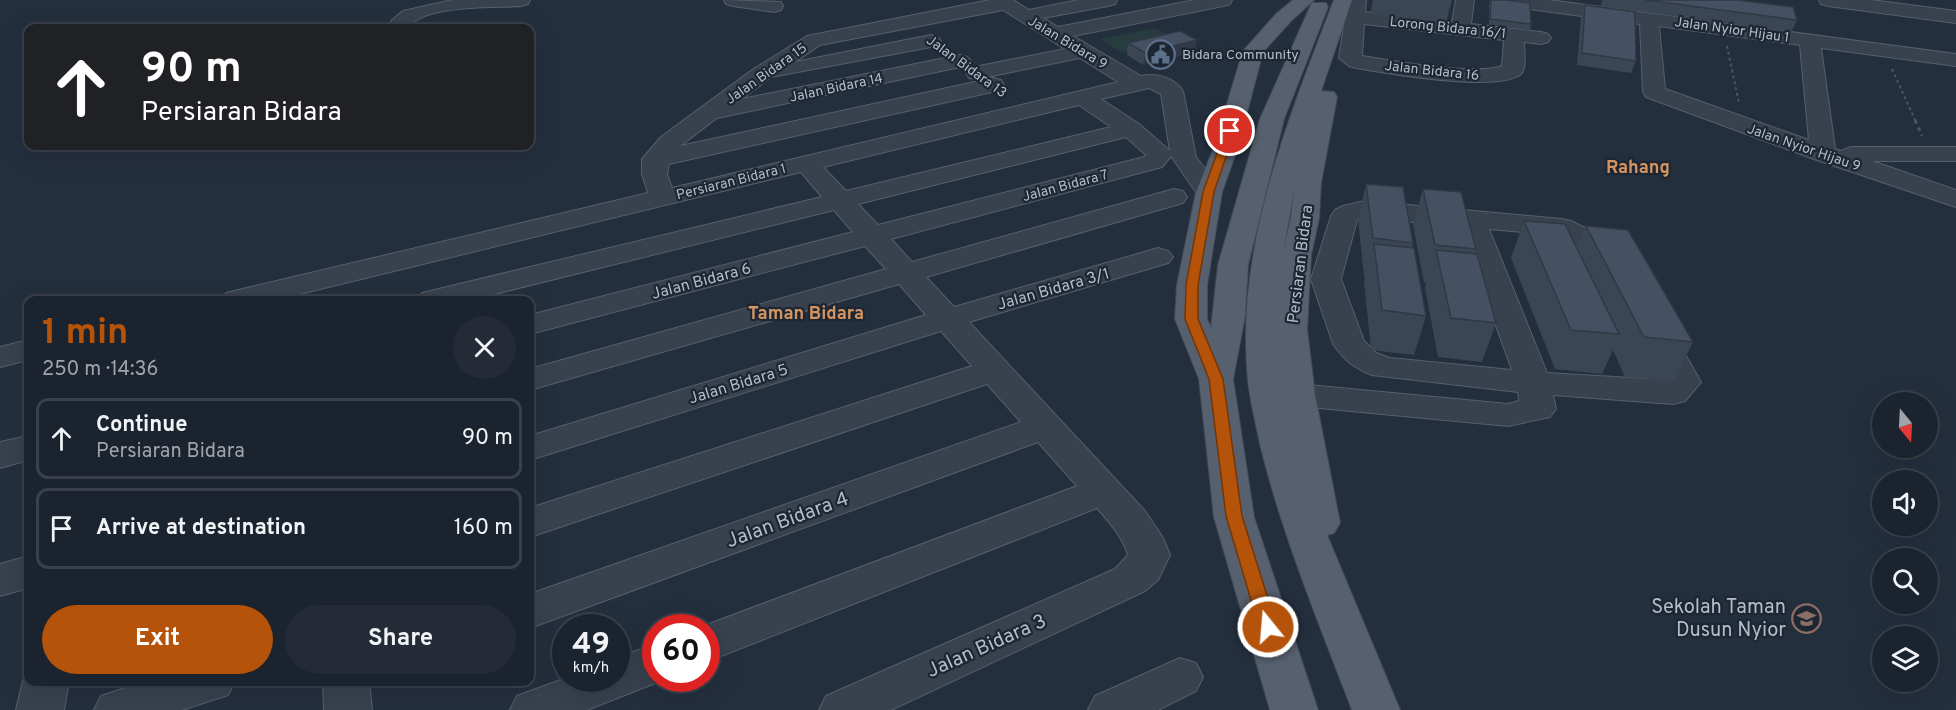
<!DOCTYPE html>
<html lang="en">
<head>
<meta charset="utf-8">
<style>
  body { margin:0; font-family:Overpass,sans-serif; background:#242b36; color:#f1f3f6; height:100vh; display:flex; flex-direction:column; font-size:22px; white-space:nowrap }
  * { box-sizing:border-box; margin:0 }
  p { font-size:20px; color:#a0a4aa }
  .icon { flex:none; width:33px; height:33px; fill:none; stroke:currentColor; stroke-width:2; stroke-linecap:round; stroke-linejoin:round }
  .map { position:relative; flex:1; overflow:hidden }
  .panel { position:absolute; left:24px; top:296px; width:510px; height:390px; display:flex; flex-direction:column; background:#1b232e; border-radius:12px; box-shadow:0 6px 24px #0002,0 0 0 2px #39404a }
  .panel>* { flex:none }
  .top-card { position:absolute; left:24px; top:24px; width:510px; height:126px; border-radius:12px; box-shadow:0 6px 24px #0002,0 0 0 2px #39404a; background:#202124; color:#fff; overflow:hidden }
  .needle { width:39px; rotate:162deg }
  .buttons { position:absolute; left:1872px; top:392px; display:grid; gap:12px }
  .buttons a { display:grid; place-items:center; width:66px; height:66px; border-radius:50%; background:#1b232e; box-shadow:0 6px 24px #0002,0 0 0 2px #39404a; font-size:30px }
  .speed { position:absolute; left:552px; top:614px; display:flex; gap:12px; font-size:30px; font-weight:700; text-align:center }
  .speed>* { display:grid; place-content:center; width:78px; height:78px; border-radius:50%; background:#1b232e; box-shadow:0 6px 24px #0002,0 0 0 2px #39404a; line-height:1 }
  .speed small { font-size:15px; font-weight:400 }
  .speed .limit { border:9px solid #d22; background:#fff; color:#111 }
  .pin { position:absolute; display:grid; place-items:center; width:51px; height:51px; color:#fff; margin:-26px; border:3px solid #fff; border-radius:50%; box-shadow:0 2px 6px #0007 }
  .me { position:absolute; width:66px; margin:-33px; rotate:343deg; stroke-linejoin:round; filter:drop-shadow(0 0 4px #0008) }
  .turn { display:flex; align-items:center; gap:21px; height:126px; padding:0 18px; font-size:27px }
  .turn .icon { width:78px; height:78px; stroke-width:2.5 }
  .turn b { display:block; font-size:42px; line-height:51px }
  .round { display:grid; place-items:center; flex:none; width:63px; height:63px; border-radius:32px; background:#242b36 }
  .overview { display:flex; align-items:center; justify-content:space-between; height:102px; padding:0 18px }
  h1 { font-size:36px; font-weight:700; line-height:45px; color:#b45309 }
  .action { display:flex; gap:12px; margin-top:auto; padding:12px 18px }
  .action a { flex:1; height:69px; border-radius:36px; background:#b45309; color:#fff; font-size:24px; font-weight:700; line-height:69px; text-align:center }
  .action a+a { background:#242b36; color:#f1f3f6 }
  ul { padding:0; list-style:none }
  li { display:flex; align-items:center; gap:18px; height:81px; margin:0 12px 9px; padding:0 6px; border:3px solid #39404a; border-radius:12px }
  li div { flex:1 }
  li b { display:block; font-size:22px }
  li em { font-style:normal }
  .map>svg:first-child { display:block }
  .green { fill:#263c3f }
  .lines { fill:none; stroke-linecap:round; stroke-linejoin:round }
  .minor-casing { stroke:#565f6c; stroke-width:2 }
  .major-casing { stroke:#414a57; stroke-width:2 }
  .path-far1 { stroke:#44595c; stroke-width:2; stroke-dasharray:3 3; stroke-linecap:butt }
  .path { stroke:#44595c; stroke-width:3; stroke-dasharray:4 4; stroke-linecap:butt }
  .minor { fill:#38414e; fill-rule:evenodd }
  .major { fill:#56606e; fill-rule:evenodd }
  .wall { fill:#3b4654 }
  .shaded-wall { fill:#303945 }
  .building { fill:#455162; stroke:#303945; stroke-width:1.5 }
  .route { fill:#b45309; stroke:#753606; stroke-width:1.5 }
  .labels { text-anchor:middle; stroke-width:4.5; stroke-linejoin:round; paint-order:stroke }
  .far-street-label { font-size:14px; fill:#b4bcc9; stroke:#1d2633 }
  .far-poi-label { font-size:14px; fill:#b4bcc9; stroke:#1d2633; text-anchor:start }
  .street-label { font-size:16px; fill:#b4bcc9; stroke:#1d2633 }
  .far-district-label { font-size:18px; font-weight:bold; fill:#d59563; stroke:#1d2633 }
  .neighbourhood-label { font-size:18px; font-weight:bold; fill:#d59563; stroke:#1d2633 }
  .near-street-label { font-size:20px; fill:#b4bcc9; stroke:#1d2633 }
  .near-poi-label { font-size:20px; fill:#b4bcc9; stroke:#1d2633; text-anchor:end }
</style>
</head>
<body>
<div class="map">
<svg width="1956" height="710" viewBox="0 0 1956 710">
  <rect width="100%" height="100%" fill="#242f3e"/>
  <polygon class="green" points="1155,28 1178,41 1122,53 1100,39"/>
  <g class="lines">
    <defs>
      <g id="minor">
        <path d="M452 0H530L528 4 521 6C491 8 436 5 412 23L415 28H395L391 21 403 11Z"/>
        <polygon points="724,0 781,2 783,6 781,10 774,12 733,6 726,4"/>
        <path d="M990 0H1013L1029 10 1079 0H1117L1115 4 1108 6 1043 18 1058 27 1195 0H1232L1230 4 1223 6 1073 36 1141 76C1156 73 1174 77 1183 91L1196 157 1222 192 1218 198 1209 200 1200 198 1171 156 1162 167 891 239 912 262 1174 189 1183 191 1187 197 1183 203 926 277 954 307 1148 251 1158 248 1168 251 1173 257 1168 263 969 322 1145 511 1163 538 1170 555 1158 580 1145 591 891 710H819L826 696 1115 569 1128 555C1122 536 1110 523 1097 508L706 662V627H701L1077 486 1038 442 530 628V594L1021 422 987 384 530 537V508L972 366 941 331 530 460V436L926 315 899 284 530 390V369L886 269 865 246 530 334V315L853 232 834 210 470 300H418L422 293 822 197 801 172 275 300H222L226 293 648 193 642 174V159L661 137 752 70 807 36ZM1003 10 1065 49 969 68 966 73 969 78 977 79 1080 58 1118 82 672 188 667 174 669 164 1001 90 1004 85 1001 80 993 78 680 146 717 118 960 67 967 65 971 61 967 57 960 55 742 99 771 77 931 47 938 45 941 41 938 37 931 35 795 62 820 45ZM1149 88 1161 94 1170 151 1139 124 1101 99ZM1079 105 1111 127 846 191 823 167ZM1126 137 1146 155 1144 157 878 225 858 204Z"/>
        <path d="M1348 0H1366L1365 12 1452 22 1456 0H1474L1471 24 1541 32 1548 34 1551 38 1548 42 1541 44 1524 42C1524 50 1527 68 1521 74 1497 93 1388 73 1356 68L1349 66 1339 58ZM1364 24 1504 40 1502 66C1475 76 1394 61 1362 56Z"/>
        <path d="M1498 0H1549L1956 54V66L1821 48 1835 149 1841 151 1851 147H1956V161H1872L1956 190V207L1814 159 1646 97 1643 92 1640 24 1507 6 1500 4ZM1659 26 1800 45 1809 140 1665 89Z"/>
        <polygon points="1819,0 1871,0 1956,11 1956,23 1828,6 1821,4"/>
        <path d="M1365 201 1561 219 1571 221 1623 247 1701 382 1685 401 1673 404 1553 395 1556 409 1550 417 1508 426 1298 406 1286 403 1281 395 1286 387 1298 384 1508 404 1519 401 1518 392 1372 375C1353 367 1345 361 1333 344L1311 279 1331 216 1335 210 1343 206ZM1363 218 1460 226 1512 370 1390 358 1376 353 1364 341 1341 279 1357 220ZM1489 229 1555 235 1601 258 1666 380 1547 373Z"/>
        <polygon points="28,340 28,360 0,367 0,347"/>
        <polygon points="28,436 28,460 0,468 0,442"/>
        <polygon points="28,556 28,588 0,596 0,564"/>
        <polygon points="656,644 656,678 668,678 587,710 510,710 517,696 566,678 616,678 616,658"/>
        <polygon points="1180,658 1196,663 1203,677 1196,691 1158,710 1088,710 1095,696"/>
        <polygon points="28,670 28,681 69,681 64,710 16,710 23,681"/>
        <polygon points="147,681 235,681 228,695 182,710 94,710 101,696"/>
        <polygon points="323,681 369,681 372,710 324,710"/>
      </g>
      <g id="major">
        <polygon points="1293,0 1314,0 1291,21 1263,52 1237,150 1222,192 1207,285 1207,319 1211,328 1218,265 1260,119 1310,7 1312,3 1326,3 1328,7 1284,119 1248,265 1245,316 1233,379 1254,517 1318,710 1270,710 1214,517 1199,379 1175,319 1177,285 1196,192 1213,150 1243,51 1277,13"/>
        <path d="M1334 0H1352L1321 91 1334 92 1337 97 1321 183 1319 218 1311 255 1307 329 1315 395 1340 523 1334 533 1327 535 1400 710H1352C1319 623 1282 535 1260 444 1255 419 1248 394 1247 368 1238 241 1289 117 1334 0ZM1294 190 1291 218 1283 253Z"/>
      </g>
    </defs>
    <use href="#minor" class="minor-casing"/>
    <use href="#major" class="major-casing"/>
    <g class="path-far1">
      <polyline points="1727,46 1739,103"/>
      <polyline points="1892,69 1916,122"/>
    </g>
    <polyline class="path" points="1915,120 1922,136"/>
    <use href="#minor" class="minor"/>
    <use href="#major" class="major"/>
  </g>
  <g class="wall">
    <polygon points="1373,0 1452,0 1446,23 1370,14"/>
    <polygon points="1490,0 1507,0 1531,24 1530,30 1489,25 1489,4"/>
    <polygon points="1602,0 1737,0 1797,20 1791,32 1601,6"/>
    <polygon points="1585,5 1636,61 1631,73 1577,65 1581,17"/>
    <polygon points="1128,43 1195,52 1143,65 1127,55"/>
    <polygon points="1366,184 1413,243 1412,248 1426,316 1414,355 1371,350 1364,281 1365,276 1364,276 1358,219"/>
    <polygon points="1423,189 1476,249 1475,254 1496,323 1482,362 1438,357 1425,288 1426,283 1424,283 1413,225"/>
    <polygon points="1524,221 1577,249 1586,226 1693,342 1674,381 1625,377 1613,350 1602,374 1555,369 1511,258"/>
  </g>
  <polygon class="shaded-wall" points="1197,40 1195,52 1143,65 1145,53"/>
  <g class="building">
    <polygon points="1491,0 1507,0 1530,3 1531,24 1490,19"/>
    <polygon points="1645,0 1737,0 1793,7 1797,20"/>
    <polygon points="1585,5 1635,12 1636,61 1582,53"/>
    <polygon points="1180,31 1197,40 1145,53 1128,43"/>
    <polygon points="1366,184 1403,187 1413,243 1373,238"/>
    <polygon points="1423,189 1461,192 1476,249 1435,245"/>
    <polygon points="1524,221 1565,224 1619,334 1571,330"/>
    <polygon points="1586,226 1628,230 1693,342 1644,337"/>
    <polygon points="1374,244 1414,248 1426,316 1382,310"/>
    <polygon points="1436,250 1477,254 1496,323 1451,318"/>
  </g>
  <polygon class="route" points="1230,128 1235,131 1214,192 1198,285 1198,319 1223,379 1242,516 1277,627 1274,632 1268,635 1262,632 1259,627 1226,516 1209,379 1185,319 1186,285 1203,192 1225,131"/>
  <defs>
    <symbol id="civic-ring" viewBox="-11 -11 22 22"><circle r="9.5" fill="#1d2633" stroke="#5c6f8a" stroke-width="1.5"/><path d="M-.6-6.5H3V-4.5H.6V-3L4-1V1h2V6H-6V1h2V-1L-.6-3ZM-1.2 2.5V6h2.4V2.5Z" fill="#5c6f8a"/></symbol>
    <symbol id="school-ring" viewBox="-11 -11 22 22"><circle r="9.5" fill="#1d2633" stroke="#8d6e63" stroke-width="1.5"/><path d="M0-5L7-2L0 1L-7-2ZM-4 1L0 2.5L4 1V4Q0 6-4 4Z" fill="#8d6e63"/></symbol>
  </defs>
  <g fill-rule="evenodd">
    <use href="#civic-ring" x="1144" y="38" width="33" height="33"/>
    <use href="#school-ring" x="1790" y="602" width="33" height="33"/>
  </g>
  <g class="labels">
    <g class="far-street-label">
      <text transform="translate(1448 27) rotate(6)" y="5">Lorong Bidara 16/1</text>
      <text transform="translate(1732 29) rotate(8)" y="5">Jalan Nyior Hijau 1</text>
      <text transform="translate(1068 42) rotate(31)" y="5">Jalan Bidara 9</text>
      <text transform="translate(967 66) rotate(36)" y="5">Jalan Bidara 13</text>
      <text transform="translate(1432 70) rotate(6)" y="5">Jalan Bidara 16</text>
      <text transform="translate(766 73) rotate(-35)" y="5">Jalan Bidara 15</text>
      <text transform="translate(836 87) rotate(-12)" y="5">Jalan Bidara 14</text>
      <text transform="translate(1804 147) rotate(19)" y="5">Jalan Nyior Hijau 9</text>
      <text transform="translate(731 181) rotate(-14)" y="5">Persiaran Bidara 1</text>
      <text transform="translate(1065 185) rotate(-15)" y="5">Jalan Bidara 7</text>
    </g>
    <g class="far-poi-label">
      <text x="1182" y="59">Bidara Community</text>
    </g>
    <g class="street-label">
      <text transform="translate(1299 264) rotate(-83)" y="6">Persiaran Bidara</text>
      <text transform="translate(701 280) rotate(-15)" y="6">Jalan Bidara 6</text>
      <text transform="translate(1053 288) rotate(-16)" y="6">Jalan Bidara 3/1</text>
      <text transform="translate(738 383) rotate(-17)" y="6">Jalan Bidara 5</text>
    </g>
    <g class="far-district-label">
      <text x="1638" y="173">Rahang</text>
    </g>
    <g class="neighbourhood-label">
      <text x="806" y="319">Taman Bidara</text>
    </g>
    <g class="near-street-label">
      <text transform="translate(787 519) rotate(-20)" y="7">Jalan Bidara 4</text>
      <text transform="translate(986 645) rotate(-24)" y="7">Jalan Bidara 3</text>
    </g>
    <g class="near-poi-label">
      <text x="1786" y="613">Sekolah Taman<tspan x="1786" dy="23">Dusun Nyior</tspan></text>
    </g>
  </g>
</svg>
<div class="buttons">
<a><svg class="needle" viewBox="-14 -14 28 28"><path d="M0-13l5 13h-10z" fill="#e53935"/><path d="M0 13l5-13h-10z" fill="#a0a4aa"/></svg></a>
<a><svg class="icon" aria-label="sound" viewBox="0 0 24 24"><path d="M4 9h4l5-4v14l-5-4H4zM17 9q2 3 0 6"/></svg></a>
<a><svg class="icon" aria-label="search" viewBox="0 0 24 24"><circle cx="10" cy="10" r="6"/><path d="M15 15l6 6"/></svg></a>
<a><svg class="icon" aria-label="layers" viewBox="0 0 24 24"><path d="M12 4l9 5-9 5-9-5zM3 14l9 5 9-5"/></svg></a>
</div>
<div class="speed"><div>49<small>km/h</small></div><div class="limit">60</div></div>
<div class="pin" style="left:1230px;top:131px;background:#d93025"><svg class="icon" aria-label="arrive" viewBox="0 0 24 24"><path d="M6 21V4h12l-3 4 3 4H6"/></svg></div>
<svg class="me" style="left:1268px;top:627px" viewBox="-20 -20 40 40"><circle r="17" fill="#b45309" stroke="#fff" stroke-width="3"/><path d="M0-11L8 9 0 5-8 9z" fill="#fff"/></svg>
<div class="top-card">
<div class="turn"><svg class="icon" aria-label="ahead" viewBox="0 0 24 24"><path d="M12 20V5M6 11l6-6 6 6"/></svg><div><b>90 m</b>Persiaran Bidara</div></div>
</div>
<section class="panel">
<div class="overview"><div><h1>1 min</h1><p>250 m · 14:36</p></div><a class="round"><svg class="icon" aria-label="close" viewBox="0 0 24 24"><path d="M6 6l12 12M18 6L6 18"/></svg></a></div>
<ul>
<li><svg class="icon" aria-label="ahead" viewBox="0 0 24 24"><path d="M12 20V5M6 11l6-6 6 6"/></svg><div><b>Continue</b><p>Persiaran Bidara</p></div><em>90 m</em></li>
<li><svg class="icon" aria-label="arrive" viewBox="0 0 24 24"><path d="M6 21V4h12l-3 4 3 4H6"/></svg><div><b>Arrive at destination</b></div><em>160 m</em></li>
</ul>
<div class="action"><a>Exit</a><a>Share</a></div>
</section>
</div>
</body>
</html>
